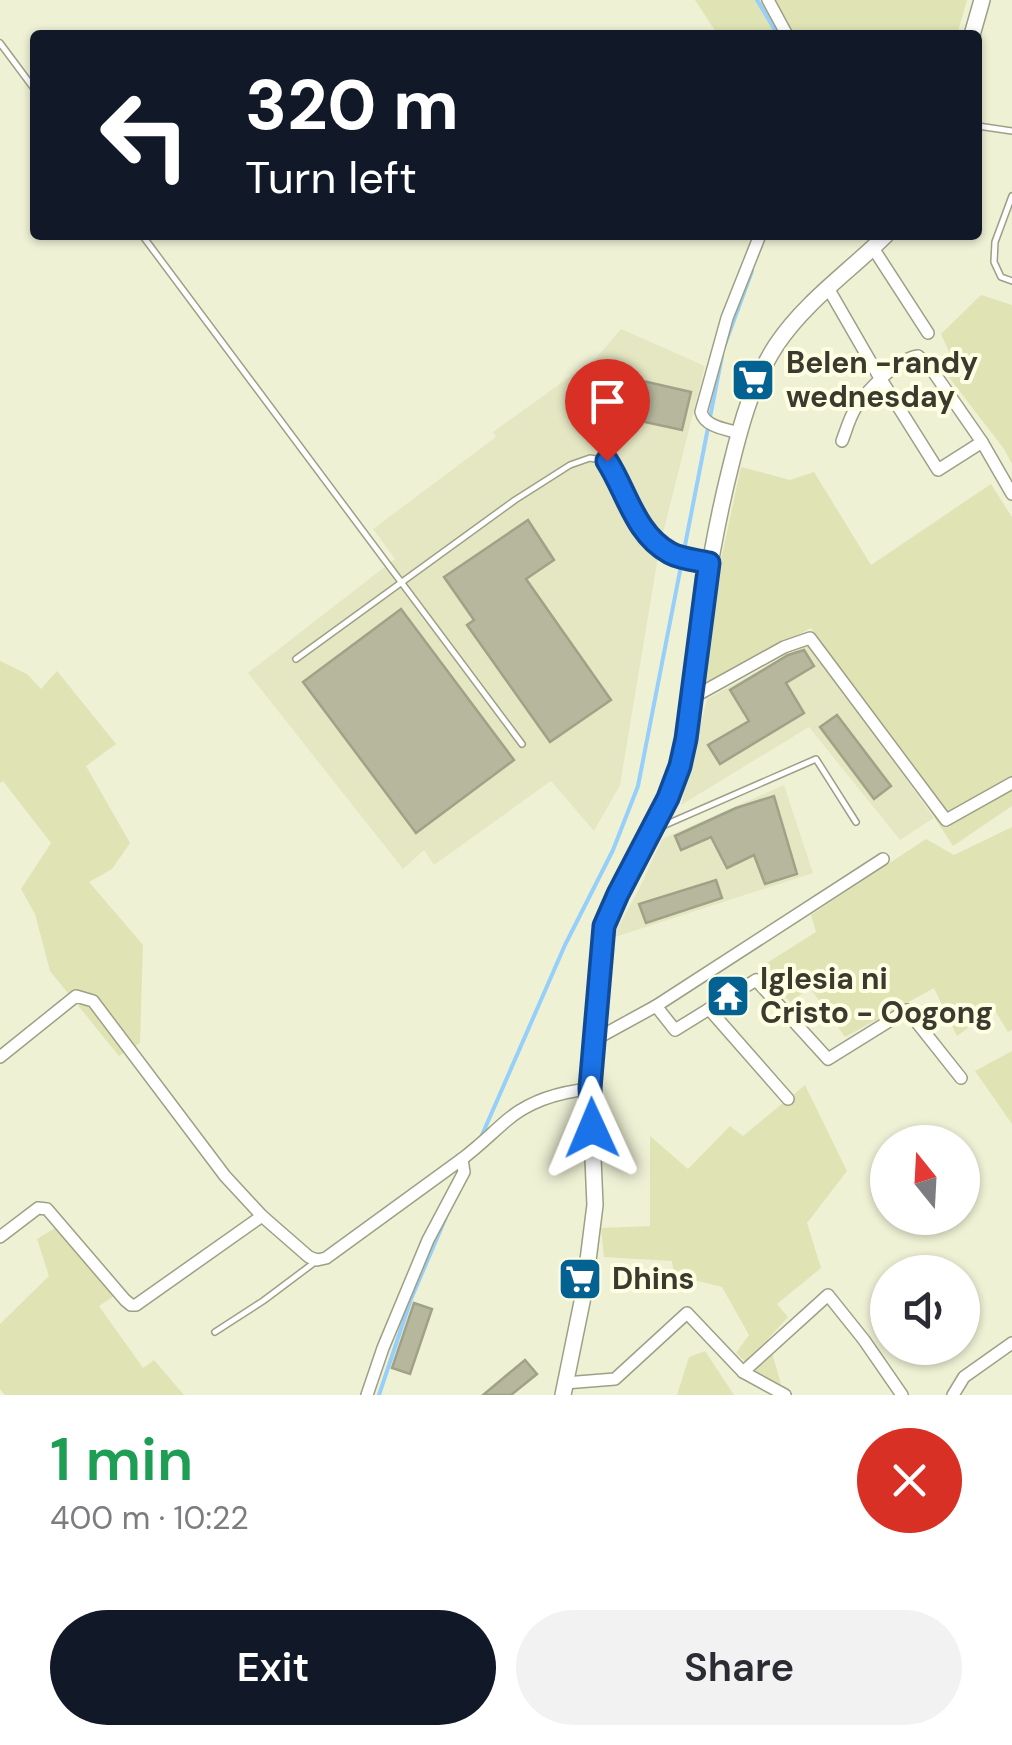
<!DOCTYPE html>
<html lang="en">
<head>
<meta charset="utf-8">
<style>
  body { margin:0; font-family:"DM Sans",sans-serif; background:#f2f2f3; color:#2b2b33; height:100vh; display:flex; flex-direction:column; font-size:38px; white-space:nowrap }
  * { box-sizing:border-box; margin:0 }
  p { font-size:32px; color:#7c7c81 }
  .icon { flex:none; width:55px; height:55px; fill:none; stroke:currentColor; stroke-width:2; stroke-linecap:round; stroke-linejoin:round }
  .map { position:relative; height:1395px; overflow:hidden }
  .sheet { display:flex; flex-direction:column; background:#fff; flex:1 }
  .sheet>* { flex:none }
  .top-card { position:absolute; left:30px; top:30px; width:952px; height:210px; border-radius:10px; box-shadow:0 2px 8px #0004; background:#111827; color:#fff; overflow:hidden }
  .needle { width:65px; rotate:342deg }
  .tools { position:absolute; left:870px; top:1125px; display:grid; gap:20px }
  .tools a { display:grid; place-items:center; width:110px; height:110px; border-radius:50%; background:#fff; box-shadow:0 2px 8px #0004; font-size:50px }
  .pin { position:absolute; display:grid; place-items:center; width:85px; height:85px; color:#fff; margin:-102px -42px; border-radius:50% 50% 50% 0; rotate:-45deg; box-shadow:0 0 10px #0007 }
  .pin .icon { rotate:45deg }
  .me { position:absolute; width:110px; margin:-55px; rotate:359deg; stroke-linejoin:round; filter:drop-shadow(0 0 8px #0008) }
  .turn { display:flex; align-items:center; gap:35px; height:210px; padding:0 50px; font-size:45px }
  .turn .icon { width:130px; height:130px; stroke-width:2.5 }
  .turn b { display:block; font-size:70px; line-height:85px }
  .round { display:grid; place-items:center; flex:none; width:105px; height:105px; border-radius:52px; background:#f2f2f3 }
  .headline { display:flex; align-items:center; justify-content:space-between; height:170px; padding:0 50px }
  h1 { font-size:60px; font-weight:600; line-height:75px; color:#1e9e55 }
  .cta { display:flex; gap:20px; margin-top:auto; padding:20px 50px }
  .cta a { flex:1; height:115px; border-radius:60px; background:#111827; color:#fff; font-size:40px; font-weight:600; line-height:115px; text-align:center }
  .cta a+a { background:#f2f2f3; color:#2b2b33 }
  .map>svg:first-child { display:block }
  .built { fill:#e5e7c3 }
  .green { fill:#e0e3b4 }
  .lines { fill:none; stroke-linecap:round; stroke-linejoin:round }
  .stream { stroke:#96cff9; stroke-width:4 }
  .building { fill:#b6b79d; stroke:#a0a287; stroke-width:2.5 }
  .service-casing { stroke:#9ea086; stroke-width:8 }
  .minor-casing { stroke:#9ea086; stroke-width:14 }
  .secondary-casing { stroke:#9ea086; stroke-width:18 }
  .service { stroke:#fff; stroke-width:5 }
  .minor { stroke:#fff; stroke-width:11 }
  .secondary { stroke:#fff; stroke-width:15 }
  .route-casing { stroke:#114b97; stroke-width:25 }
  .route { stroke:#1a73e8; stroke-width:18 }
  .labels { text-anchor:middle; stroke-width:8; stroke-linejoin:round; paint-order:stroke }
  .poi-label { font-size:30px; font-weight:bold; fill:#3a3a2f; stroke:#fdfee2; text-anchor:start }
</style>
</head>
<body>
<div class="map">
<svg width="1012" height="1395" viewBox="0 0 1012 1395">
  <rect width="100%" height="100%" fill="#eff1d5"/>
  <g class="built">
    <polygon points="621,329 705,366 660,545 620,785 594,831 551,781 434,865 424,850 403,869 248,673 395,559 373,529 496,437 493,432 597,357"/>
    <polygon points="809,643 934,818 900,840 809,727 681,805 707,699"/>
    <polygon points="784,785 813,873 612,938 639,889 662,839"/>
  </g>
  <g class="green">
    <polygon points="695,0 967,0 957,35 718,35"/>
    <polygon points="981,295 1012,305 1012,464 1004,449 945,372 950,354 941,334"/>
    <polygon points="741,467 790,480 814,472 871,565 991,484 1012,517 1012,806 953,846 811,628 703,684 720,564"/>
    <polygon points="0,661 27,674 41,689 57,671 116,744 86,766 130,843 112,869 89,882 143,945 140,1043 119,1056 50,971 35,914 21,889 51,843 3,781 0,783"/>
    <polygon points="1012,827 1012,1030 1008,1032 994,1009 957,1036 934,988 845,1037 810,988 790,1002 759,968 816,932 811,915 926,839 954,855"/>
    <polygon points="1012,1051 1012,1124 975,1071"/>
    <polygon points="805,1085 847,1171 807,1223 821,1268 777,1304 788,1317 768,1339 781,1384 762,1376 736,1353 749,1335 722,1287 674,1275 672,1261 604,1257 601,1228 650,1226 650,1136 688,1169 730,1126 743,1136"/>
    <polygon points="55,1228 114,1296 99,1306 143,1368 154,1360 184,1395 5,1395 0,1389 0,1324 49,1276 37,1239"/>
    <polygon points="705,1351 734,1395 677,1395 689,1357"/>
  </g>
  <g class="lines">
    <g class="stream">
      <polyline points="757,0 778,35"/>
      <polyline points="724,347 752,271"/>
      <polyline points="482,1135 565,945 613,850 638,786 722,356"/>
      <polyline points="379,1395 411,1299 446,1217"/>
    </g>
  </g>
  <g class="building">
    <polygon points="599,371 691,392 682,430 590,410"/>
    <polygon points="528,520 554,560 526,579 611,700 550,742 467,625 474,620 444,577"/>
    <polygon points="401,609 514,760 416,833 303,682"/>
    <polygon points="804,650 814,666 786,683 804,713 720,764 708,745 749,721 730,690 788,655"/>
    <polygon points="837,715 891,786 874,799 820,727"/>
    <polygon points="774,796 797,874 765,884 754,855 727,868 711,837 681,850 675,836 736,808"/>
    <polygon points="716,880 722,898 646,923 639,904"/>
    <polygon points="414,1303 432,1309 410,1374 392,1368"/>
    <polygon points="525,1360 537,1374 511,1395 483,1395"/>
  </g>
  <g class="lines">
    <defs>
      <g id="service">
        <polyline points="0,43 35,90"/>
        <polyline points="978,126 1012,131"/>
        <polyline points="1012,196 995,242 994,262 1001,277 1012,281"/>
        <polyline points="142,235 522,744"/>
        <polyline points="296,659 515,500 570,465 590,458 607,461 617,476 643,531 670,553 708,563"/>
        <polyline points="658,828 816,759 856,822"/>
        <polyline points="215,1332 263,1301 315,1262"/>
      </g>
      <g id="minor">
        <polyline points="768,0 787,35"/>
        <polyline points="873,248 928,333"/>
        <polyline points="828,288 877,373 938,470 982,442"/>
        <path d="M739 433C726 429 705 427 701 412L727 318 760 235"/>
        <path d="M842 441C846 431 849 419 855 409 866 391 897 359 918 356L930 367 982 442 1012 494"/>
        <polyline points="690,699 784,647 810,638 946,820 1012,783"/>
        <polyline points="656,1006 675,1030 756,980 828,1059 907,1010 961,1078"/>
        <polyline points="709,1009 788,1099"/>
        <polyline points="594,1040 656,1006 883,859"/>
        <polyline points="0,1057 76,996 93,1001 225,1176 262,1216 309,1257 317,1260 326,1258 462,1159 464,1172 428,1240 383,1348 367,1395"/>
        <path d="M462 1159C478 1147 491 1134 506 1121 530 1100 559 1092 590 1089"/>
        <polyline points="0,1237 38,1208 47,1209 125,1300 131,1305 136,1305 262,1216"/>
        <polyline points="743,1372 828,1295 864,1340 902,1395"/>
        <polyline points="565,1383 615,1379 687,1313 743,1372 785,1395"/>
        <polyline points="953,1395 964,1377 1012,1343"/>
      </g>
      <g id="secondary">
        <polyline points="972,35 982,0"/>
        <path d="M563 1395 584 1292 595 1205 590 1089 604 926 617 894 667 798 680 766 686 739C697 647 708 555 731 465 741 424 753 380 777 344 806 301 850 271 886 235"/>
      </g>
    </defs>
    <use href="#service" class="service-casing"/>
    <use href="#minor" class="minor-casing"/>
    <use href="#secondary" class="secondary-casing"/>
    <use href="#service" class="service"/>
    <use href="#minor" class="minor"/>
    <use href="#secondary" class="secondary"/>
  </g>
  <g class="lines">
    <defs>
      <path id="route" d="M592 1128 590 1088 604 926 618 894 668 798 680 766 686 739 709 563C696 560 681 559 670 553 635 534 627 492 607 461"/>
    </defs>
    <use href="#route" class="route-casing"/>
    <use href="#route" class="route"/>
  </g>
  <defs>
    <symbol id="supermarket-square" viewBox="-11 -11 22 22"><rect x="-9" y="-9" width="18" height="18" rx="4" fill="#046292" stroke="#fdfee2"/><path d="M-6-5.5h2.5l.6 2H6L4.5 2H-2.5L-4.4-4H-6ZM-1.5 3.2a1.3 1.3 0 1 0 .1 0ZM3 3.2a1.3 1.3 0 1 0 .1 0Z" fill="#fff"/></symbol>
    <symbol id="temple-square" viewBox="-11 -11 22 22"><rect x="-9" y="-9" width="18" height="18" rx="4" fill="#046292" stroke="#fdfee2"/><path d="M0-6L5-2H3V0L6.5 2.5H4V6H1.5V3h-3V6H-4V2.5H-6.5L-3 0V-2H-5Z" fill="#fff"/></symbol>
  </defs>
  <g fill-rule="evenodd">
    <use href="#supermarket-square" x="728" y="355" width="50" height="50"/>
    <use href="#temple-square" x="703" y="971" width="50" height="50"/>
    <use href="#supermarket-square" x="555" y="1254" width="50" height="50"/>
  </g>
  <g class="labels">
    <g class="poi-label">
      <text x="786" y="373">Belen -randy<tspan x="786" dy="34">wednesday</tspan></text>
      <text x="760" y="989">Iglesia ni<tspan x="760" dy="34">Cristo - Oogong</tspan></text>
      <text x="612" y="1289">Dhins</text>
    </g>
  </g>
</svg>
<div class="tools">
<a><svg class="needle" viewBox="-14 -14 28 28"><path d="M0-13l5 13h-10z" fill="#e53935"/><path d="M0 13l5-13h-10z" fill="#7c7c81"/></svg></a>
<a><svg class="icon" aria-label="sound" viewBox="0 0 24 24"><path d="M4 9h4l5-4v14l-5-4H4zM17 9q2 3 0 6"/></svg></a>
</div>
<div class="pin" style="left:607px;top:461px;background:#d93025"><svg class="icon" aria-label="arrive" viewBox="0 0 24 24"><path d="M6 21V4h12l-3 4 3 4H6"/></svg></div>
<svg class="me" style="left:592px;top:1128px" viewBox="-20 -20 40 40"><path d="M0-17L14 15 0 8-14 15z" fill="#1a73e8" stroke="#fff" stroke-width="4"/></svg>
<div class="top-card">
<div class="turn"><svg class="icon" aria-label="left" viewBox="0 0 24 24"><path d="M17 20v-9H6M10 6l-5 5 5 5"/></svg><div><b>320 m</b>Turn left</div></div>
</div>
</div>
<section class="sheet">
<div class="headline"><div><h1>1 min</h1><p>400 m · 10:22</p></div><a class="round" style="background:#d93025;color:#fff"><svg class="icon" aria-label="close" viewBox="0 0 24 24"><path d="M6 6l12 12M18 6L6 18"/></svg></a></div>
<div class="cta"><a>Exit</a><a>Share</a></div>
</section>
</body>
</html>
